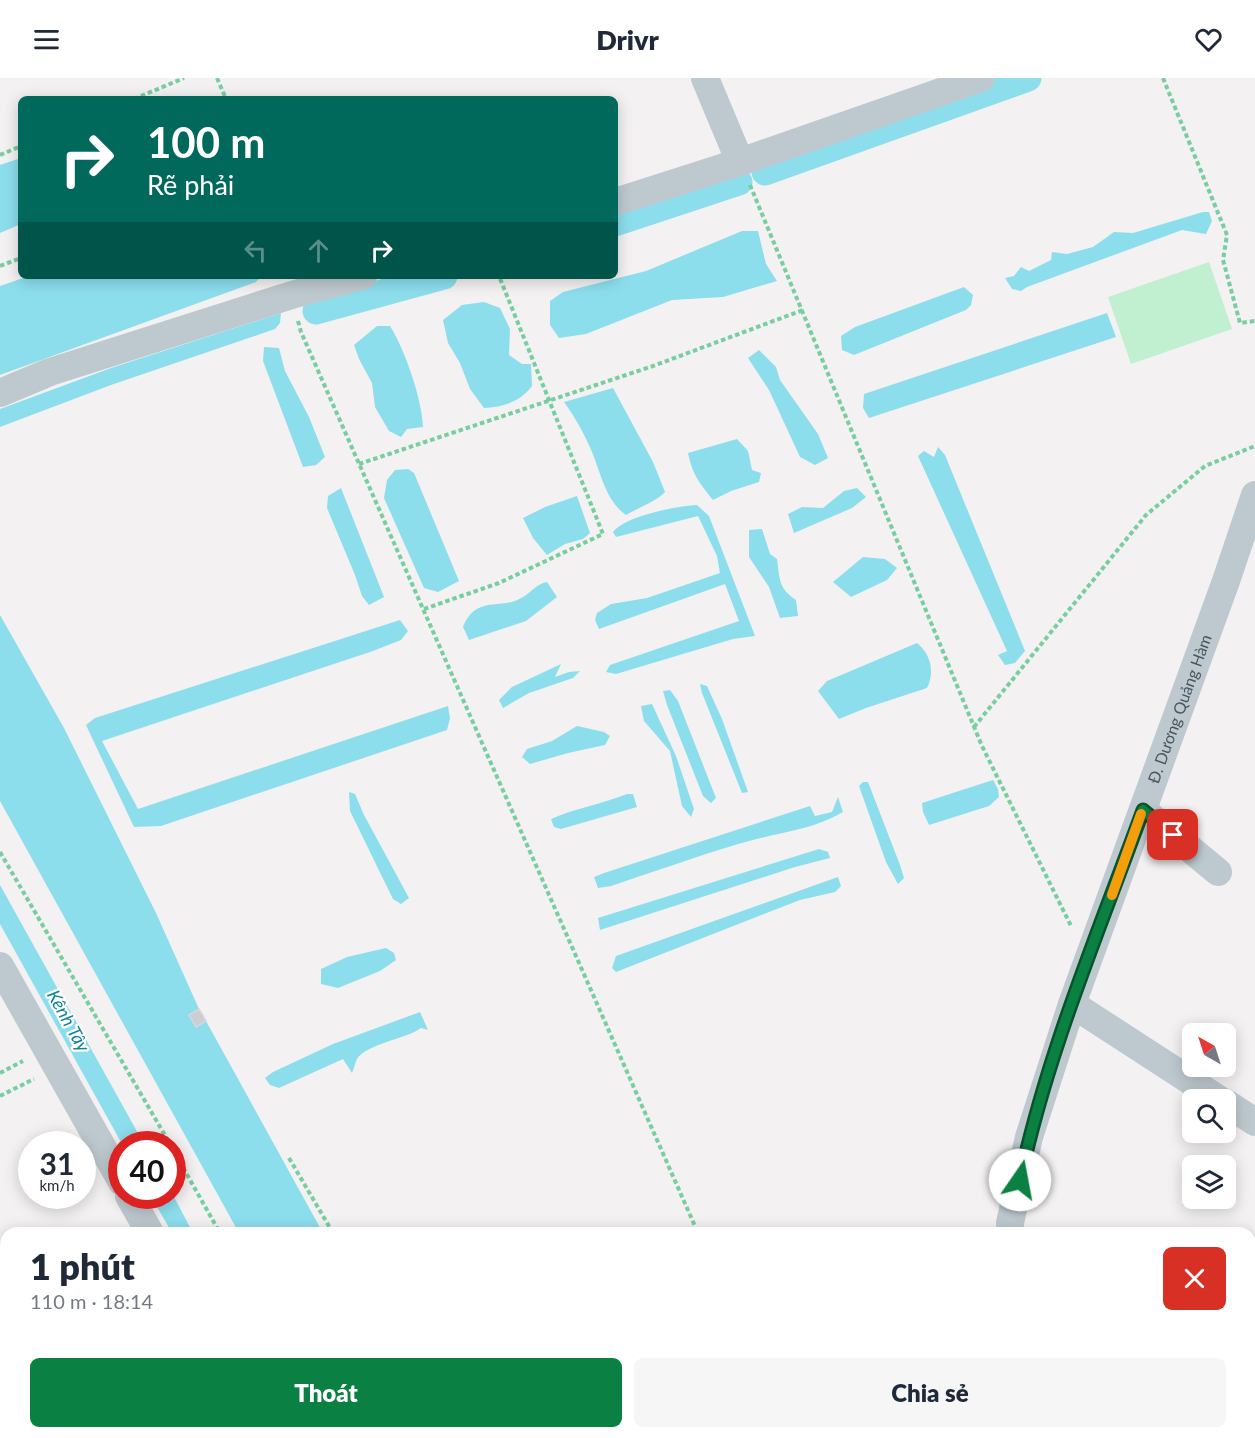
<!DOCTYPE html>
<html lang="vi">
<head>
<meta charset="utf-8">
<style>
  body { margin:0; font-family:Lato,sans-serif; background:#f6f6f7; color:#1f2937; height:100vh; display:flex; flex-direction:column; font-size:22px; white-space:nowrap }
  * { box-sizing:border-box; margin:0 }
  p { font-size:20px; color:#747a83 }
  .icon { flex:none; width:33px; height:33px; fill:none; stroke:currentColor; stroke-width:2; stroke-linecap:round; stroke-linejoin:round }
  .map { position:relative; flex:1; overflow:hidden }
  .details { position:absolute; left:0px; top:1149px; width:1256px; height:212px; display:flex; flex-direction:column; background:#fff; border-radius:18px 18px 0 0; box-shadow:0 3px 15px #0003 }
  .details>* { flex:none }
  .hud { position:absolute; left:18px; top:18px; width:600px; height:183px; border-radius:9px; box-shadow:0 3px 15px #0003; background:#00695c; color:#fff; overflow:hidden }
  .needle { width:39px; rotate:321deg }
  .buttons { position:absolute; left:1182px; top:945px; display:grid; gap:12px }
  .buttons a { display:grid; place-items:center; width:54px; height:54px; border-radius:9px; background:#fff; box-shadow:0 3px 15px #0003; font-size:30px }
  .speed { position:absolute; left:18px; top:1053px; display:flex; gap:12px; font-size:30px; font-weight:700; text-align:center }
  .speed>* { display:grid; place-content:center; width:78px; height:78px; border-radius:50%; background:#fff; box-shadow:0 3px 15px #0003; line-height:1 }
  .speed small { font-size:15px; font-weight:400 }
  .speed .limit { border:9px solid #d22; background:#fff; color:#111 }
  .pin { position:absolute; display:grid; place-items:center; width:51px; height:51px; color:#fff; margin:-26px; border-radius:12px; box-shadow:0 3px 9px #0006 }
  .me { position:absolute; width:66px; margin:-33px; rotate:12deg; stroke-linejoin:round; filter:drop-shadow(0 0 4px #0008) }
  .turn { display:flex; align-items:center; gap:21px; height:126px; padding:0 30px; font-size:27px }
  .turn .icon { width:78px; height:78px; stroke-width:2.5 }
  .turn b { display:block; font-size:42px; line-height:51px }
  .lanes { display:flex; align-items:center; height:57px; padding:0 30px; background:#0003; justify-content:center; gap:30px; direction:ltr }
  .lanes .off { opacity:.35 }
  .round { display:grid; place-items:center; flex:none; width:63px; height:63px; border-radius:9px; background:#f6f6f7 }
  .headline { display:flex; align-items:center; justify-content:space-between; height:102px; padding:0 30px }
  h1 { font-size:36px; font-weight:800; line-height:45px }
  .primary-button { display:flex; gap:12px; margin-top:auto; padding:12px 30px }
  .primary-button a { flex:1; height:69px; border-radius:9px; background:#0b8043; color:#fff; font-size:24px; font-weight:800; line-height:69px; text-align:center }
  .primary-button a+a { background:#f6f6f7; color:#1f2937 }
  header { display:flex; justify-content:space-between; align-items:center; height:78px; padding:0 30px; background:#fff; font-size:27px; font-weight:800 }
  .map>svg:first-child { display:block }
  .green { fill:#c0f0d0 }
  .water { fill:#8ddeed }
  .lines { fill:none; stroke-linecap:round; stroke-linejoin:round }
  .canal { stroke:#8ddeed; stroke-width:27 }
  .building { fill:#cbced3; stroke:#d5d7dc; stroke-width:1.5 }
  .path { stroke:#77ce9f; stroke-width:4; stroke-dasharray:4.5 3; stroke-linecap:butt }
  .minor { stroke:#bec9cf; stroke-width:28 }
  .route-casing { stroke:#07532c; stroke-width:15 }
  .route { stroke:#0b8043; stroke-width:10 }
  .slow { stroke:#f59e0b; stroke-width:10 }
  .labels { text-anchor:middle; stroke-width:4.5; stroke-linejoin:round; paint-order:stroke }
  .street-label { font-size:16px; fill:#48555e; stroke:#fff }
  .water-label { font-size:18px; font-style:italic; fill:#0d8196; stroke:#fff }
</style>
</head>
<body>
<header><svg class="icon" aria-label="menu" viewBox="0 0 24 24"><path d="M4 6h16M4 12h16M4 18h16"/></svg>Drivr<svg class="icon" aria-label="heart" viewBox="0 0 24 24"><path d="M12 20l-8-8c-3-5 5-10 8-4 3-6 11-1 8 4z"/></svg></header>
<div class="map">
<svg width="1255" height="1360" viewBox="0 0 1255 1360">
  <rect width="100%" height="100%" fill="#f3f1f1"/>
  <polygon class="green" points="1209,184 1232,251 1131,286 1108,219"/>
  <g class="water">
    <polygon points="21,80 21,146 0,155 0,87"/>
    <polygon points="1203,134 1209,134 1212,143 1206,156 1182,152 1027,209 1021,213 1012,211 1005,200 1014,198 1021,189 1029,193 1051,182 1052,174 1067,176 1093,169 1114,154 1133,155"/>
    <polygon points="742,153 758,153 766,186 777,203 723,219 672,222 586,256 559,260 550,247 550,223 563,214 646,193"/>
    <polygon points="29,198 261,198 256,204 0,297 0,208"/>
    <polygon points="964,209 973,217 971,227 966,232 854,277 842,272 841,258 855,249"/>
    <path d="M484 224 500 230 510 251 509 277 522 286H531L532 308C520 324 503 329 484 330L470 311 460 285 448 265 443 242 462 227Z"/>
    <polygon points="281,235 280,245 275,251 111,307 0,349 0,331 111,290"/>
    <polygon points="1107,235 1116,259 869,340 863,330 864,316"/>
    <path d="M377 248H390C405 272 422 321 423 349L407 351 401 359 389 353 375 329 372 305 359 281 354 267Z"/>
    <polygon points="264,269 279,270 285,293 309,339 325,379 316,387 303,389 263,283"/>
    <polygon points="759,272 776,289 780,302 818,356 828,380 815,387 800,379 769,312 748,280"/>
    <path d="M613 310 653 384 665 414C657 423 638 430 626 437 606 423 601 396 592 374 585 357 575 339 564 324Z"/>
    <path d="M737 361 748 373 752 392 761 395 759 404 731 413 713 422C700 406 692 396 688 375Z"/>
    <polygon points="938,369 945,377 1025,573 1015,585 1005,587 998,577 1007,573 918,378 924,373 934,379"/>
    <polygon points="408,391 414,395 459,503 438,514 424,510 384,420 387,402 395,392"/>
    <polygon points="341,410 384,519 369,527 362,518 355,497 327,430 328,418"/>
    <polygon points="857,410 866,419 852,430 794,455 788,436 802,429 823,430 844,413"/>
    <polygon points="577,418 590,455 583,461 565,466 547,477 533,460 523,440 545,429"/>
    <path d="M697 427 709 438 755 558 733 561 616 596 606 594 610 587 739 543 725 506 599 551 595 542 597 535 611 526 647 520 720 495 717 478 698 438 616 459 613 454C625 438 677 428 697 427Z"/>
    <path d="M762 451 770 476 777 481C780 501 778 510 796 522L798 538 780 540 769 509 749 479V452Z"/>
    <polygon points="863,479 885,481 897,490 887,502 851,519 833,504"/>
    <path d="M547 504 557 519 526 543 469 562 463 549C476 516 502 533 523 519 532 514 536 506 547 504Z"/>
    <polygon points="0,537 64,650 156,835 199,931 189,937 196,949 206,943 323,1155 239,1155 0,723"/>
    <polygon points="400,542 408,553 401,562 373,573 102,663 138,731 448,628 450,640 447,652 161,748 134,749 86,647 95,640"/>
    <path d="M917 565C931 576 935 595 927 610L866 630 839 641 818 613 827 603Z"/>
    <polygon points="561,586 555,599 569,594 580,593 573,600 529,615 503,630 499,622 512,609"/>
    <polygon points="700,606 707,608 722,641 748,714 742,715 702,615"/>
    <polygon points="670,612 678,623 716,720 711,725 703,718 667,627 663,613"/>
    <polygon points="652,626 676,678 694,731 691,739 682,728 670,673 644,643 641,628"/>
    <polygon points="577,648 604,654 610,658 605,667 568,675 530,686 522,679 527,671 552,663"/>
    <polygon points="993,702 998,711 999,719 989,728 929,747 923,734 922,725"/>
    <polygon points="863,704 868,704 900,787 904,800 898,806 886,784 859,708"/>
    <polygon points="349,714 355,716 364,737 409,820 401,826 393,821 350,733"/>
    <path d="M627 716H633L637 729 561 751 554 749 551 741C576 730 602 726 627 716Z"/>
    <path d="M838 719 843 734C811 753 773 755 738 766 695 779 653 794 611 808L598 810 594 799 604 795 810 728 815 738 832 734Z"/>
    <polygon points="819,771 828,774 830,780 795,789 600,852 598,840"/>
    <polygon points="838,799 841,808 835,814 800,822 616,894 612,890 616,878"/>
    <polygon points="0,807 144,1066 122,1066 0,846"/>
    <polygon points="386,870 394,875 396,882 380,893 338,910 321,906 321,891 347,879"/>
    <path d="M420 934 428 952 421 950C406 961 366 966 357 981 355 985 354 990 352 995L343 981 279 1010 270 1007 265 1000 273 994 333 966Z"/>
    <polygon points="172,1118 173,1117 193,1155 172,1155 151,1118"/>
    <polygon points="354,1355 440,1355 442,1360 358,1360"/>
  </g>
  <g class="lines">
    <g class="canal">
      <polyline points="765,94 1028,0"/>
      <polyline points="615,145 739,104"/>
      <polyline points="316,233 444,198"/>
    </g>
  </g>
  <polygon class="building" points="199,931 206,943 196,949 189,937"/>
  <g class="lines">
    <g class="path">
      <polyline points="217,0 226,21"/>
      <polyline points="1163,0 1227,157 1223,182 1240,245 1255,243"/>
      <polyline points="134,21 184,0"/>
      <polyline points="0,77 21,68"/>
      <polyline points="750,107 982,668 1071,848"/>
      <polyline points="0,188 21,180"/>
      <polyline points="298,243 301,254 698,1155"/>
      <polyline points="359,386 653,288 803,232"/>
      <polyline points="424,531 499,505 603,456 499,198"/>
      <polyline points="974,649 1146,437 1205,388 1255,368"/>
      <polyline points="0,774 170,1066"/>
      <polyline points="0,995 23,983"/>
      <polyline points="0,1018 34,1001"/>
      <polyline points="172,1070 220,1155"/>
      <polyline points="289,1080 333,1155"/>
      <polyline points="328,1354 331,1360"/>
      <polyline points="448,1354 450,1360"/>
      <polyline points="786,1354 788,1360"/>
    </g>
    <g class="minor">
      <polyline points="705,0 740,84"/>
      <polyline points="615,124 740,84 981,0"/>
      <polyline points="0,315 50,294 295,216 363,198"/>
      <polyline points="1143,732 1218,794"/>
      <polyline points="0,888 122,1104"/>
      <polyline points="1072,926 1220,1022"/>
      <polyline points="1226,1025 1255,1044"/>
      <polyline points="129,1118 150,1155"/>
      <path id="s1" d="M1010 1155V1145L1029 1059 1072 926 1226 503 1255 417"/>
      <polyline points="262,1354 265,1360"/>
      <polyline points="1031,1354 1033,1360"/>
    </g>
  </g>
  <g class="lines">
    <defs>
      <path id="route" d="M1020 1102C1047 975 1099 853 1143 732L1173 757"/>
    </defs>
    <use href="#route" class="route-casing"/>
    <use href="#route" class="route"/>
    <polyline class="slow" points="1112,817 1141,736"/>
  </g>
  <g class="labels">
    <g class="street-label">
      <text dy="6" stroke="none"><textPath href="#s1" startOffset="552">Đ. Dương Quảng Hàm</textPath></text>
    </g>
    <g class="water-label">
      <text transform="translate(68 943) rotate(61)" y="6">Kênh Tây</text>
    </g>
  </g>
</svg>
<div class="buttons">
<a><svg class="needle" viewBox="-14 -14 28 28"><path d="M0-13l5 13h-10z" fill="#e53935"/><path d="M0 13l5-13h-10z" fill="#747a83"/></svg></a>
<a><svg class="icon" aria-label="search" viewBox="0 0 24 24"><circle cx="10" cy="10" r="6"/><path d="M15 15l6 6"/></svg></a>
<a><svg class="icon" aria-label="layers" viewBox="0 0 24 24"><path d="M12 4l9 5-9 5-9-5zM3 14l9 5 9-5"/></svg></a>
</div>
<div class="speed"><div>31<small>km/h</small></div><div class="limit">40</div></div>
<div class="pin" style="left:1173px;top:757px;background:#d93025"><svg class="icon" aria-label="arrive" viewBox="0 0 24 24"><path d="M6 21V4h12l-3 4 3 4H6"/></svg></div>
<svg class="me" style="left:1020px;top:1102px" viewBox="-20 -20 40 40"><circle r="19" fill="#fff"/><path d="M0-13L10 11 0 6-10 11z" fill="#0b8043"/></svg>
<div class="hud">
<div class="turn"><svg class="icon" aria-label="right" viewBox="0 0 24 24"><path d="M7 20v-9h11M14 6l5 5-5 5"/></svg><div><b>100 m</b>Rẽ phải</div></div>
<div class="lanes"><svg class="icon off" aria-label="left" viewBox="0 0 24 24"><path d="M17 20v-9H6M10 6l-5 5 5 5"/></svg><svg class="icon off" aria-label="ahead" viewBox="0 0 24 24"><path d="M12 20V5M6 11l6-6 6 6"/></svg><svg class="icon" aria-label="right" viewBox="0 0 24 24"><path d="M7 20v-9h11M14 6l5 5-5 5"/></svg></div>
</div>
<section class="details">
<div class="headline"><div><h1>1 phút</h1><p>110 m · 18:14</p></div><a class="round" style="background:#d93025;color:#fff"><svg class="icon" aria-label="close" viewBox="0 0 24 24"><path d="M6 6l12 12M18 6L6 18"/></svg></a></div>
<div class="primary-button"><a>Thoát</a><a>Chia sẻ</a></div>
</section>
</div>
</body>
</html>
